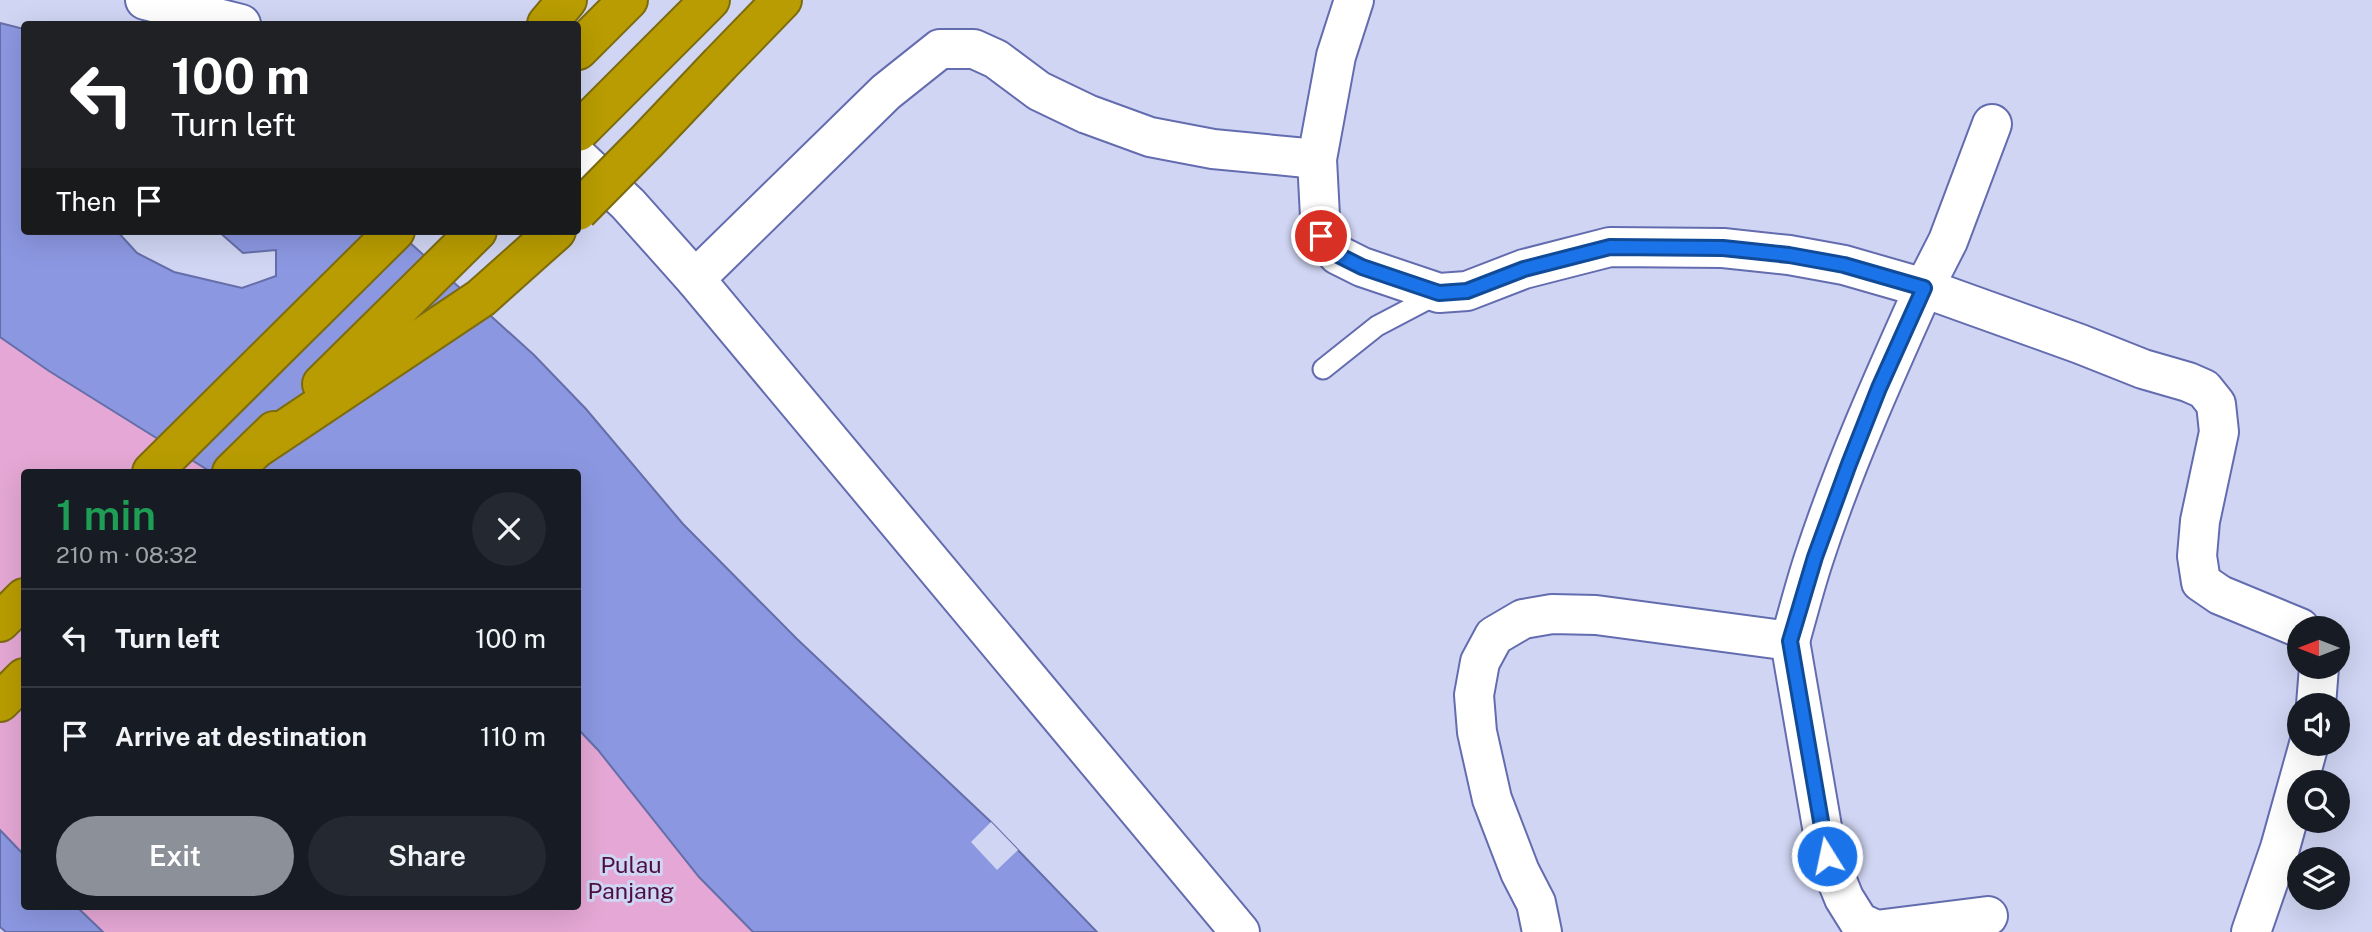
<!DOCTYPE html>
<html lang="en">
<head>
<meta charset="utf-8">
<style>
  body { margin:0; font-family:"Public Sans",sans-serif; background:#242831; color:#f1f3f6; height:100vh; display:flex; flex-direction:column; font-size:26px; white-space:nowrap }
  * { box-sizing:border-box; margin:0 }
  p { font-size:23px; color:#9ea1a6 }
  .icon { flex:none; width:38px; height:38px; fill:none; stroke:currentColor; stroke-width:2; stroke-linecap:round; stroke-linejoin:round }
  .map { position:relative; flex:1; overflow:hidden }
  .side { position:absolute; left:21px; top:469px; width:560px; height:441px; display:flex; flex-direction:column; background:#171b24; border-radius:7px; box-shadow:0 7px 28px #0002 }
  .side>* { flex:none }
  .hud { position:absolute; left:21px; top:21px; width:560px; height:214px; border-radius:7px; box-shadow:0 7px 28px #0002; background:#202124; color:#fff; overflow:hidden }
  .needle { width:46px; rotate:270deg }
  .fabs { position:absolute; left:2287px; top:616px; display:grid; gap:14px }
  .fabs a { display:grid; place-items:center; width:63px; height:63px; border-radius:50%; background:#171b24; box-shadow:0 7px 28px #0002; font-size:35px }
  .pin { position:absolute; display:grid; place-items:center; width:60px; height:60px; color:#fff; margin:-30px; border:4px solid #fff; border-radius:50%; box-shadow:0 2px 7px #0007 }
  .me { position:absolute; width:77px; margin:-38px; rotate:350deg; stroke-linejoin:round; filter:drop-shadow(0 0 5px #0008) }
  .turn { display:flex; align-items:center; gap:24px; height:147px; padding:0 35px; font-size:32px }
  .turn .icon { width:91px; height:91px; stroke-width:2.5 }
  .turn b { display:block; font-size:49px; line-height:60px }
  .then { display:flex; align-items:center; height:66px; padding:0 35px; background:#0003; gap:14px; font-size:26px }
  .round { display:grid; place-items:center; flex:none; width:74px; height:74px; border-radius:37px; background:#242831 }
  .overview { display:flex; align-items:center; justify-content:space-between; height:119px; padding:0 35px }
  h1 { font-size:42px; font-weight:600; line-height:52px; color:#1e9e55 }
  .primary-button { display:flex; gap:14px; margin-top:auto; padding:14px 35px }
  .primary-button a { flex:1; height:80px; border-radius:42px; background:#8c9099; color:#fff; font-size:28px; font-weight:600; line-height:80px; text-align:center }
  .primary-button a+a { background:#242831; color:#f1f3f6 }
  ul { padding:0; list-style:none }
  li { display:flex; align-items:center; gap:21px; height:98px; padding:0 35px; border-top:2px solid #363941 }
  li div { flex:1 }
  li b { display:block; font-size:26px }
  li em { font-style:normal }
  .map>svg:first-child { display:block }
  .green { fill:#e5a7d5 }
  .water { fill:#8b97e0; stroke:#656ea9; stroke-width:2 }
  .pier { fill:#cfd5f2 }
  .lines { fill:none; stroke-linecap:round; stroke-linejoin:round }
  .lane-casing { stroke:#636caf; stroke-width:23 }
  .street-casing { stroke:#636caf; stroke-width:42 }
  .highway-casing { stroke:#7c6b0f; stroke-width:42 }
  .lane { stroke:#fff; stroke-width:19 }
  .street { stroke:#fff; stroke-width:38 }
  .highway { stroke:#b89c01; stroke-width:38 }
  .highway-bridge-casing { stroke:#7c6b0f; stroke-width:42; stroke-linecap:butt }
  .highway-bridge { stroke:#b89c01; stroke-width:38 }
  .route-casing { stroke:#114b97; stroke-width:18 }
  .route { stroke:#1a73e8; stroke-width:12 }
  .labels { text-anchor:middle; stroke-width:6; stroke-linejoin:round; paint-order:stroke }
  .park-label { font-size:23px; fill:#4c0f41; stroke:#cfd5f2 }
</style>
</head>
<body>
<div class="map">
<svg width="2372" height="932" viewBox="0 0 2372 932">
  <rect width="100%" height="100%" fill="#cfd5f2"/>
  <g class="green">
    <polygon points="0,337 49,371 211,472 24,472 24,855 0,830"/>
    <polygon points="578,729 598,750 699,877 753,932 103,932 77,907 578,906"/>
  </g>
  <g class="water">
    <polygon points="0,23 24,29 24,231 117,231 137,253 174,272 242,288 276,276 276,250 243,253 218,231 397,231 534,355 586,409 683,524 797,639 991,822 1097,932 753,932 699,877 598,750 578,729 578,472 211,472 49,371 0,337"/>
    <polygon points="0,830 24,855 24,906 77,907 103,932 6,932 0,927"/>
  </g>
  <polygon class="pier" points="991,822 1018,850 997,870 971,842"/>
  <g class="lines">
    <defs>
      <polyline id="lane" points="1323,369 1377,326 1438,294"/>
      <g id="street">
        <polyline points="145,0 241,24"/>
        <path d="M1354 0 1336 56 1317 159 1321 236 1338 255 1362 267 1439 293 1467 291 1524 269 1610 247 1723 248 1789 255 1844 265 1924 288C1884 377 1844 466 1814 558 1805 585 1798 613 1790 641"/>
        <polyline points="1992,124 1948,241 1924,288 2080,344 2143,369 2188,382 2204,389 2216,404 2219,432 2200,521 2197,556 2201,582 2220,595 2300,628"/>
        <polyline points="578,157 628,204 695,279 1240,932"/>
        <polyline points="695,279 886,92 940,49 974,49 996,59 1039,91 1087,114 1150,137 1213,149 1317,159"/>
        <polyline points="2316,705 2319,667"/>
        <polyline points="1542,932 1536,903 1520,872 1492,799 1477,732 1474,695 1480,662 1494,636 1523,619 1552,614 1596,615 1790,641 1827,856 1844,898 1859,922 1876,930 1988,916"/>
        <polyline points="2251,932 2280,848 2309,744"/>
      </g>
      <g id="highway">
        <polyline points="547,24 567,0"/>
        <polyline points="578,50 628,0"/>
        <polyline points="720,64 782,0"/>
        <polyline points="578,132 710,0"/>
        <polyline points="322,384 477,231"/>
        <polyline points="257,448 481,298 556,231"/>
        <polyline points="152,472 395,231"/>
        <polyline points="232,472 274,431"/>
        <polyline points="0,622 24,598"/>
        <polyline points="0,702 24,678"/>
      </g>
    </defs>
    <use href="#lane" class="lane-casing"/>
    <use href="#street" class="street-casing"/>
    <use href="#highway" class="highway-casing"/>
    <use href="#lane" class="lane"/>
    <use href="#street" class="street"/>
    <use href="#highway" class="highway"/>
    <defs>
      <polyline id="highway-bridge" points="578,211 648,140 720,64"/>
    </defs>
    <use href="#highway-bridge" class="highway-bridge-casing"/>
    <use href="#highway-bridge" class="highway-bridge"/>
  </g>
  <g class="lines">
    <defs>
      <polyline id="route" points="1321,236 1338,255 1362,267 1439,293 1467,291 1524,269 1610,247 1723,248 1789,255 1844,265 1924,288 1879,388 1849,464 1815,557 1790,641 1827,856"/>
    </defs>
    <use href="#route" class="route-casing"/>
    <use href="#route" class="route"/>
  </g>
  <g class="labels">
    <g class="park-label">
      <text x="631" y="873">Pulau<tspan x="631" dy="26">Panjang</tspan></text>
    </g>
  </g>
</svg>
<div class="fabs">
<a><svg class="needle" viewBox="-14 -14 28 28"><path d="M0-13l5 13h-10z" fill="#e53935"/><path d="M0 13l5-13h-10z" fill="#9ea1a6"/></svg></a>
<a><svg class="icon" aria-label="sound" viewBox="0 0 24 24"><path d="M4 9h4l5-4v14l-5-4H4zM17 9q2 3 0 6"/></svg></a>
<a><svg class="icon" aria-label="search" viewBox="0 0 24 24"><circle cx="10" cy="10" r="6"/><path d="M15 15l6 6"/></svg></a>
<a><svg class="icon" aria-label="layers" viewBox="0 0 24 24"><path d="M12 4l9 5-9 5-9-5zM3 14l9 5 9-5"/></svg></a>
</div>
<div class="pin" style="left:1321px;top:236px;background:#d93025"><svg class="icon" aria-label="arrive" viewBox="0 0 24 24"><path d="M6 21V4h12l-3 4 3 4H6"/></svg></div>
<svg class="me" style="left:1827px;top:856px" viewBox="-20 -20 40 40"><circle r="17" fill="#1a73e8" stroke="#fff" stroke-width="3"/><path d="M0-11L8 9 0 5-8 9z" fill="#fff"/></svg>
<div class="hud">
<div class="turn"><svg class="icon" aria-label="left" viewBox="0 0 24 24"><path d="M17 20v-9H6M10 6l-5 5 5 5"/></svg><div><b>100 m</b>Turn left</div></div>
<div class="then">Then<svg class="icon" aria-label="arrive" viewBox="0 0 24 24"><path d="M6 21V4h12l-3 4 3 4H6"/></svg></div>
</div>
<section class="side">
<div class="overview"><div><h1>1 min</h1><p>210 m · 08:32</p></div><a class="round"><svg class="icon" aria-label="close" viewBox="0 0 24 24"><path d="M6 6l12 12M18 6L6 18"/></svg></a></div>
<ul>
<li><svg class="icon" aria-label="left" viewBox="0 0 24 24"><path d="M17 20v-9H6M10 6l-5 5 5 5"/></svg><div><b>Turn left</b></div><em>100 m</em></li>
<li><svg class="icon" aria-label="arrive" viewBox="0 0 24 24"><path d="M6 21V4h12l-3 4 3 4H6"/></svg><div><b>Arrive at destination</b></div><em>110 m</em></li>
</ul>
<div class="primary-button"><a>Exit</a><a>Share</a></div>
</section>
</div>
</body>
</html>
